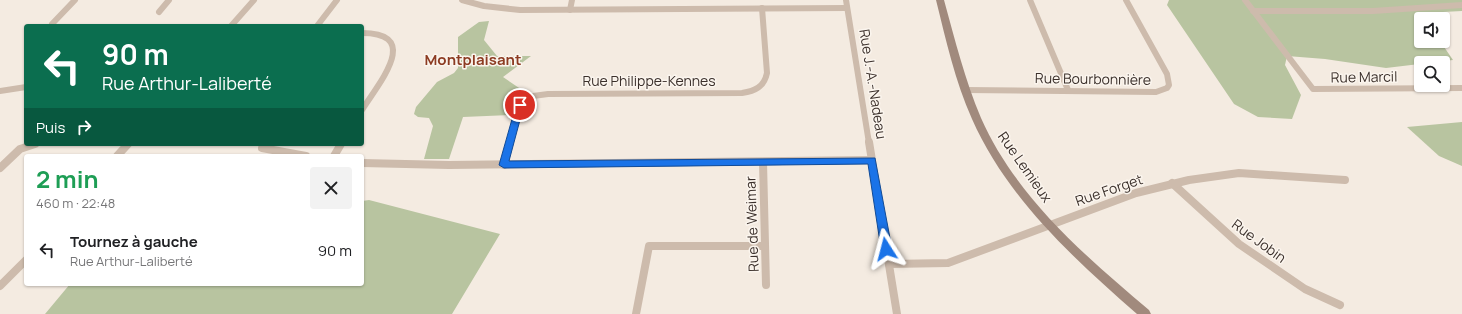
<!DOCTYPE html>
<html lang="fr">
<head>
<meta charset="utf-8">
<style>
  body { margin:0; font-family:Manrope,sans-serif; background:#f2f2f2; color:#202124; height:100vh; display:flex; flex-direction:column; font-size:15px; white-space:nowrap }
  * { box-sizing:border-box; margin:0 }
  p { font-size:13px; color:#757577 }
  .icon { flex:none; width:22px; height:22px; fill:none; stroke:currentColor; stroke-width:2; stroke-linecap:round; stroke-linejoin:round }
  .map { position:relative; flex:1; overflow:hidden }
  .details { position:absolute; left:24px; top:154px; width:340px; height:132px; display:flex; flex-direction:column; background:#fff; border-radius:4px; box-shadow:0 1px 3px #0004 }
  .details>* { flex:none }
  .guide { position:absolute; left:24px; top:24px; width:340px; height:122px; border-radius:4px; box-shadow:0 1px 3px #0004; background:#0b6e4f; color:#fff; overflow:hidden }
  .fabs { position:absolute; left:1414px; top:12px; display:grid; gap:8px }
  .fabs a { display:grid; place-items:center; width:36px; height:36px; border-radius:4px; background:#fff; box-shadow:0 1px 3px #0004; font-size:20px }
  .pin { position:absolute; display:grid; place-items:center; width:34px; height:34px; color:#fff; margin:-17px; border:2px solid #fff; border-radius:50%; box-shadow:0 1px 4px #0007 }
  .me { position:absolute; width:44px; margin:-22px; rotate:351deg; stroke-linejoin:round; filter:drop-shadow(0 0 3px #0008) }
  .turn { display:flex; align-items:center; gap:14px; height:84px; padding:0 12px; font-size:18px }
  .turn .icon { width:52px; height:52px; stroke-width:2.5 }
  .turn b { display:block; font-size:28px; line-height:34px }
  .then { display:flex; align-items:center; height:38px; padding:0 12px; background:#0003; gap:8px; font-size:15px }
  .round { display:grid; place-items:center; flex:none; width:42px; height:42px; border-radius:4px; background:#f2f2f2 }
  .headline { display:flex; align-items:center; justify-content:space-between; height:68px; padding:0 12px }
  h1 { font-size:24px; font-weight:700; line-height:30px; color:#1e9e55 }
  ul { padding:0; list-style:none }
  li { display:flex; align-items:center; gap:12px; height:56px; padding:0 12px }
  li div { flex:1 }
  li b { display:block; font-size:15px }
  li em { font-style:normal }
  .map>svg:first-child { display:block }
  .green { fill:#b8c4a0 }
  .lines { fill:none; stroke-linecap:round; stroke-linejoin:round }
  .street-far1 { stroke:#cdbbac; stroke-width:6 }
  .street { stroke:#cdbbac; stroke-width:8 }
  .secondary { fill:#a18a7d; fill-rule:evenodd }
  .route { fill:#1a73e8; stroke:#114b97 }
  .labels { text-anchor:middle; stroke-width:3; stroke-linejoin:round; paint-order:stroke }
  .street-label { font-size:14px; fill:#3b302b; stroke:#fbf5ee }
  .neighbourhood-label { font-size:15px; font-weight:bold; fill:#8c3b22; stroke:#fbf5ee }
</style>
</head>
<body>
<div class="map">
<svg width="1462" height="314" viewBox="0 0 1462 314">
  <rect width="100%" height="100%" fill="#f4ebe1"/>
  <g class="green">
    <polygon points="1169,0 1462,0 1462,11 1443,12 1430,19 1421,19 1421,41 1440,41 1453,60 1386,68 1325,59 1287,56 1285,65 1301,95 1292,119 1258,117 1234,104 1167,5"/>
    <polygon points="489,21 484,40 497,56 531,56 503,77 528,94 518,102 512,115 463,117 449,159 424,159 433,126 429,118 418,117 414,114 416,107 437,82 454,73 458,68 458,37 479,22"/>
    <polygon points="1462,122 1462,166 1439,156 1407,127"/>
    <polygon points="369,200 500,234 452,314 45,314 70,284 362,284 362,201"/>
  </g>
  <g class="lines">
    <g class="street-far1">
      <polyline points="462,0 484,6 520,10 847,8"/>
      <polyline points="846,0 869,143"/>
      <polyline points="1030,0 1068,90"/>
      <polyline points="1245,0 1313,89 1462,88"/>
      <polyline points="570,10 572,0"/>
      <polyline points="1253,11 1373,11 1462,5"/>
      <polyline points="159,12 169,0"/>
      <polyline points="52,24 75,0"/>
      <polyline points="231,26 254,0"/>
      <polyline points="317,26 337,0"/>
      <path d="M362 33C423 33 378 84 362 110"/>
      <polyline points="966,90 1156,92 1167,88 1169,85 1167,74 1126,0"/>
      <polyline points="0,91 26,87"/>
      <path d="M510 143 520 105 533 96 548 94 742 93C755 91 764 87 767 73L762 8"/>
    </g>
    <g class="street">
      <polyline points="869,142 897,314"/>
      <polyline points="262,148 306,156"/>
      <polyline points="117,156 128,144"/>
      <polyline points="334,156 341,144"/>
      <polyline points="763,162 766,285"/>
      <polyline points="362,163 449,165 872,160"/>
      <polyline points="504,165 510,142"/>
      <polyline points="0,168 20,149 35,144"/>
      <polyline points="1172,183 1239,244 1305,289 1340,305"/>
      <polyline points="889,264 948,263 1136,193 1189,180 1239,173 1345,180"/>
      <polyline points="0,286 26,260"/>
      <polyline points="636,314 649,246 765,246"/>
    </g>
    <path class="secondary" d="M936 0H944C955 40 965 80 981 118 1016 197 1085 256 1149 310L1151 314H1137C1073 258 1007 198 972 119 955 81 946 40 936 0Z"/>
  </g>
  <polygon class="route" points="520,102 524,105 509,161 875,158 892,249 886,253 881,249 868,164 504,168 499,165 516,105"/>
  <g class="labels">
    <g class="street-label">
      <text transform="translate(1364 77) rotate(-1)" y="5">Rue Marcil</text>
      <text transform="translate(1093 79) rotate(1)" y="5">Rue Bourbonnière</text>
      <text x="649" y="86">Rue Philippe-Kennes</text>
      <text transform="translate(873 84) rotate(81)" y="5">Rue J.-A.-Nadeau</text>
      <text transform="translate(1025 167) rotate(55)" y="5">Rue Lemieux</text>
      <text transform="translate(1109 190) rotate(-19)" y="5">Rue Forget</text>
      <text transform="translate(752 224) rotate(-92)" y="5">Rue de Weimar</text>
      <text transform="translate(1259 241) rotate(36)" y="5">Rue Jobin</text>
    </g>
    <g class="neighbourhood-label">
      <text x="473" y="65">Montplaisant</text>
    </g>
  </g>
</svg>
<div class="fabs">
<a><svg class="icon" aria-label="sound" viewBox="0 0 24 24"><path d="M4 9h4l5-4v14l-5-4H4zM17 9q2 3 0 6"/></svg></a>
<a><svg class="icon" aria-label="search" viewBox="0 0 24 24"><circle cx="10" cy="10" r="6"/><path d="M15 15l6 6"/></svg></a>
</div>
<div class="pin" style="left:520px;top:105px;background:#d93025"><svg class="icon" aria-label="arrive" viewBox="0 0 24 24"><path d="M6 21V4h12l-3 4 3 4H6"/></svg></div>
<svg class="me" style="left:886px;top:249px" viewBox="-20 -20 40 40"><path d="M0-17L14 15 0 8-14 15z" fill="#1a73e8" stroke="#fff" stroke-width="4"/></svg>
<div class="guide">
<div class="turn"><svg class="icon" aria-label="left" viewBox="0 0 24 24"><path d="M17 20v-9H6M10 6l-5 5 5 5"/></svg><div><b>90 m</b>Rue Arthur-Laliberté</div></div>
<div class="then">Puis<svg class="icon" aria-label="right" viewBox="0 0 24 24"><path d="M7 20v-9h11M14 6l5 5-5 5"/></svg></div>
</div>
<section class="details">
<div class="headline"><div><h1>2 min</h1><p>460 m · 22:48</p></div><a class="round"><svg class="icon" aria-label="close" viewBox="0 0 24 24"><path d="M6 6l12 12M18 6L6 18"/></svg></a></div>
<ul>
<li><svg class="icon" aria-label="left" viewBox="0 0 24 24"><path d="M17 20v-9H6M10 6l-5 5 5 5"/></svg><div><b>Tournez à gauche</b><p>Rue Arthur-Laliberté</p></div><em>90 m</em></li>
</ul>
</section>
</div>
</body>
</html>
